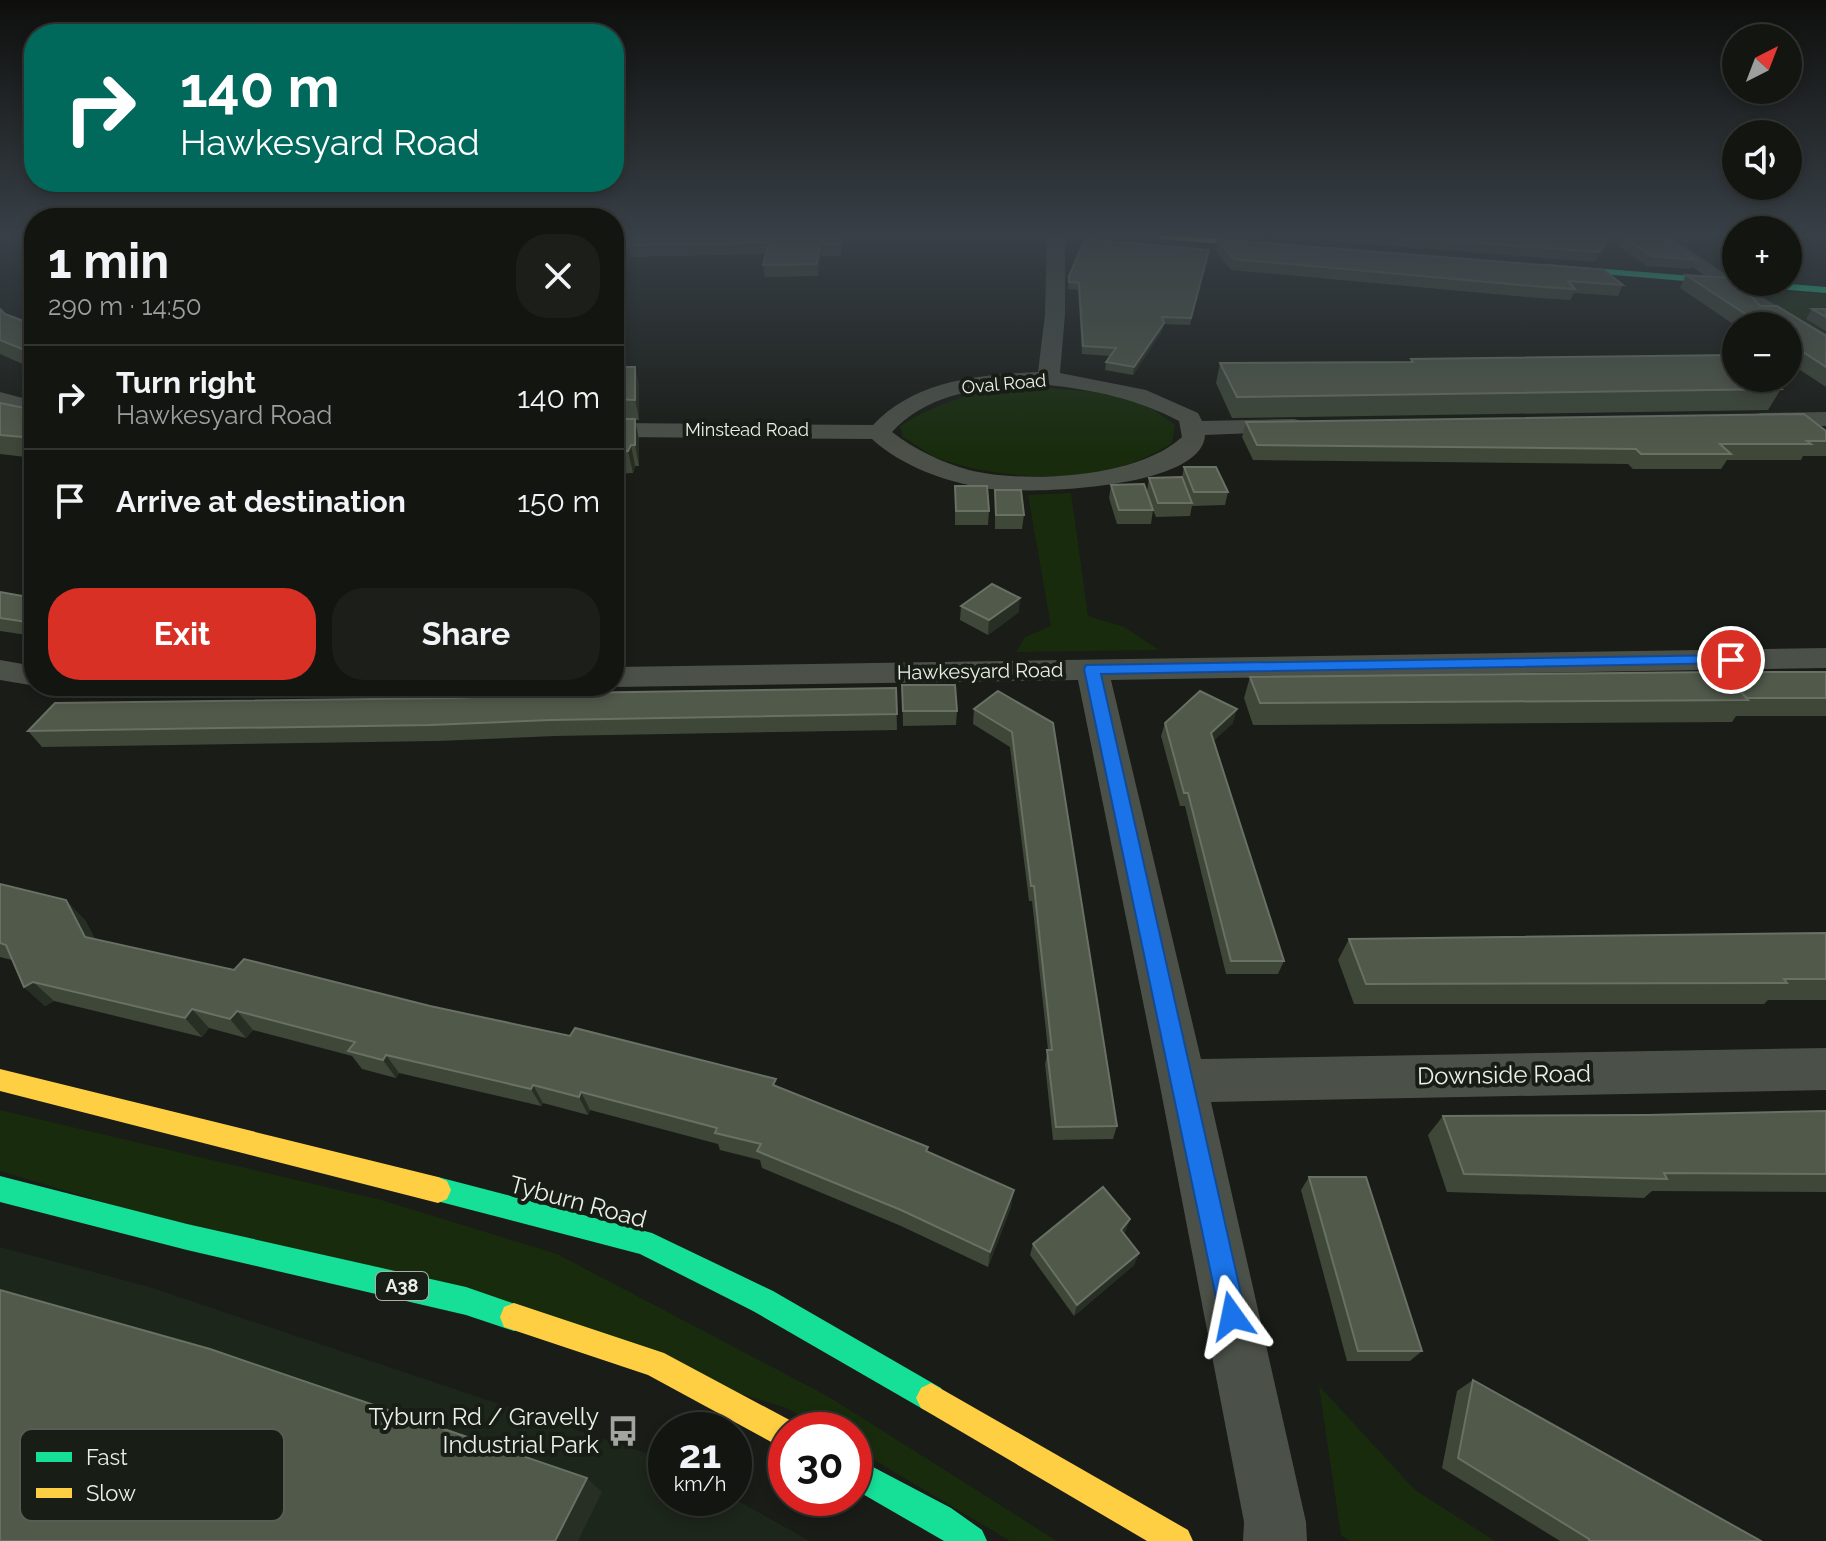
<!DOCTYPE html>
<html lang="en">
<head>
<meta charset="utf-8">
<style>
  body { margin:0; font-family:Raleway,sans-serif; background:#1c1e1a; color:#f1f3f6; height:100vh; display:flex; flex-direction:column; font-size:30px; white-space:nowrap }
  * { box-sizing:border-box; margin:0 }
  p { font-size:26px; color:#9d9f9f }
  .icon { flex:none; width:44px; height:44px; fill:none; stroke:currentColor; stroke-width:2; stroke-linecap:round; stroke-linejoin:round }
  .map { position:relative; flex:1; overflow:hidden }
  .sheet { position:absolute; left:24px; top:208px; width:600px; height:488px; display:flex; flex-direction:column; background:#131511; border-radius:32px; box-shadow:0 4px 12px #0003,0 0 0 2px #323431 }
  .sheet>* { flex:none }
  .top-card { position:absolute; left:24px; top:24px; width:600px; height:168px; border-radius:32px; box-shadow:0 4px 12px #0003,0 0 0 2px #323431; background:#00695c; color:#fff; overflow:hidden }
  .needle { width:52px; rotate:42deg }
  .buttons { position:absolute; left:1722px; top:24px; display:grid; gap:16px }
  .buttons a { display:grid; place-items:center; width:80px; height:80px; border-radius:50%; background:#131511; box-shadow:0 4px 12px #0003,0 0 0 2px #323431; font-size:40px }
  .speed { position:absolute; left:648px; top:1412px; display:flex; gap:16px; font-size:40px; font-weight:700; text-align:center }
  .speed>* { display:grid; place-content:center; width:104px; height:104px; border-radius:50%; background:#131511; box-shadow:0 4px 12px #0003,0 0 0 2px #323431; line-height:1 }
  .speed small { font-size:20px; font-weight:400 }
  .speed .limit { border:12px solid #d22; background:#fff; color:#111 }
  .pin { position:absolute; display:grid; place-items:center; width:68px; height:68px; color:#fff; margin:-34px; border:4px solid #fff; border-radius:50%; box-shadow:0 2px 8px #0007 }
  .me { position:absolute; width:88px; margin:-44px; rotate:348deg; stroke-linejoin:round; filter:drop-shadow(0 0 6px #0008) }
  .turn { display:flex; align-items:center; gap:28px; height:168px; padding:0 24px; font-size:36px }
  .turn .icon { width:104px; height:104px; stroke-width:2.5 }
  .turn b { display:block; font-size:56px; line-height:68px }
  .round { display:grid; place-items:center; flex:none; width:84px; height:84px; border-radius:32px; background:#1c1e1a }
  .summary { display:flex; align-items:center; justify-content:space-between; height:136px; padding:0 24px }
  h1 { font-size:48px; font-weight:700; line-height:60px }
  .cta { display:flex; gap:16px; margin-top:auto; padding:16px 24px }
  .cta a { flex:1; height:92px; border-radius:32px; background:#d93025; color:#fff; font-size:32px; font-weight:700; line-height:92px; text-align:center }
  .cta a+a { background:#1c1e1a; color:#f1f3f6 }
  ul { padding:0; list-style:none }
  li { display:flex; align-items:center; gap:24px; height:104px; padding:0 24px; border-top:2px solid #323431 }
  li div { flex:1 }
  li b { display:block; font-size:30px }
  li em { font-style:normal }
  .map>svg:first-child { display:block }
  .built { fill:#1d261a }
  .green { fill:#182c0d }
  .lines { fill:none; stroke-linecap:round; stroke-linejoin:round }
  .street { fill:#4b5048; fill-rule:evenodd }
  .fast { fill:#16e098; fill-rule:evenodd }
  .slow { fill:#ffcf43; fill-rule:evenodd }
  .wall { fill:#3e4738 }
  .shaded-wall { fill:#272e23 }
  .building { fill:#51594b; stroke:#697064; stroke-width:2 }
  .route { fill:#1a73e8; stroke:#114b97; stroke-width:2 }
  .labels { text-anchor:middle; stroke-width:8; stroke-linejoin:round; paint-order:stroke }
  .far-street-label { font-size:18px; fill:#ebefe9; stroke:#181e15 }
  .shield { fill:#181e15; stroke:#acb0a9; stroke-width:2 }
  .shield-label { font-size:18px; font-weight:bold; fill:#ebefe9 }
  .street-label { font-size:20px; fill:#ebefe9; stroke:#181e15 }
  .near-street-label { font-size:24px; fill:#ebefe9; stroke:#181e15 }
  .near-poi-label { font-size:24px; fill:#ebefe9; stroke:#181e15; text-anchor:end }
  .key { fill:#181e15; stroke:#575d55; stroke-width:2 }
  .key-label { font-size:22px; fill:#ebefe9 }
</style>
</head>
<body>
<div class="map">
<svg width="1826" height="1541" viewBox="0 0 1826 1541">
  <rect width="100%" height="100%" fill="#191c17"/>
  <polygon class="built" points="0,1247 146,1286 661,1458 666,1461 666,1498 733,1498 810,1541 0,1541"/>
  <g class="green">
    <polygon points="1787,292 1826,294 1826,336 1765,301"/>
    <path d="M1022 386 1106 393 1145 404 1175 425 1172 443C1108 486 1011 483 940 459 927 454 915 444 903 437L900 426C938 402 978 390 1022 386Z"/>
    <polygon points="1071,493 1088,616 1124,627 1159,650 1016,652 1025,637 1051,626 1028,495"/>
    <polygon points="0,1110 381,1200 557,1254 829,1397 1057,1541 1010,1541 854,1448 854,1430 823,1430 787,1408 0,1171"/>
    <polygon points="1319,1386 1415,1490 1495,1541 1350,1541 1341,1535"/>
  </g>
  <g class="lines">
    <g class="street">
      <path d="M1047 236H1065V314L1060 373 1146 390 1198 413 1202 421 1294 419 1302 421 1306 426 1302 431 1205 435C1203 490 1023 495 984 488 946 482 901 466 872 439L614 437V423L873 425C916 380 978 375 1038 372L1045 314ZM1048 385C1095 390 1137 399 1179 421L1182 437C1138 478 1025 484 969 470 943 463 914 449 892 432 933 388 992 387 1048 385Z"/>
      <polygon points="1650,236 1670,236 1736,282 1826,334 1826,349 1719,286"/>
      <polygon points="0,392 34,401 34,415 0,406"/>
      <polygon points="1826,412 1826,426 1761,427 1753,425 1749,420 1753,415 1761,413"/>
      <polygon points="1826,648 1826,668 1111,680 1201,1059 1826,1048 1826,1090 1211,1102 1306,1522 1307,1541 1243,1541 1244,1522 1159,1081 1078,680 614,687 608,686 614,686 614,667"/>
      <polygon points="0,660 34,666 36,686 0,680"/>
    </g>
    <g class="fast">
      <polygon points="1546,264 1826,287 1826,293 1543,269"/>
      <polygon points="0,1176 187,1224 466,1287 524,1307 528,1317 524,1327 514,1331 466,1315 187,1250 0,1202"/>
      <polygon points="438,1177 652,1233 773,1291 941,1388 946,1398 941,1408 931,1413 921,1408 753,1311 640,1254 429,1199 425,1190 429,1181"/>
      <polygon points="854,1457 951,1508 982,1530 987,1541 944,1541 854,1489"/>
    </g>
    <g class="slow">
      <polygon points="1157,236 1191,236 1282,245 1278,248 1161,239"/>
      <polygon points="0,1069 438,1177 447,1181 451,1190 447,1199 438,1203 0,1091"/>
      <polygon points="514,1303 664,1353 797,1424 799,1430 786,1430 786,1450 648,1375 504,1327 500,1317 504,1307"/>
      <polygon points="931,1383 1188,1530 1193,1541 1147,1541 921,1408 916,1398 921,1388"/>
    </g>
  </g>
  <g class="wall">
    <polygon points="614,236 841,236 841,256 821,256 818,276 765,277 763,265 766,254 630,257 625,264 614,264"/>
    <polygon points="1271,236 1662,236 1696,260 1691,269 1647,266 1610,241 1595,262"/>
    <polygon points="1674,236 1692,236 1688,245"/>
    <polygon points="1217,239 1623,285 1618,296 1574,293 1570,300 1538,298 1231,270 1215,250"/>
    <polygon points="1209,250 1190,325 1163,324 1162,331 1133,375 1105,370 1106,362 1111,356 1082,354 1078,290 1068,289 1069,276"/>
    <polygon points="1686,275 1760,306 1826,336 1826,387 1788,362 1788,326 1736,326 1680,288"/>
    <polygon points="0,309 5,314 34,325 34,369 0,354"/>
    <polygon points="1812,309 1826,309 1826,331 1806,319"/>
    <polygon points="1411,359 1781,389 1768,410 1232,418 1216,383 1220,363 1410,362"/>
    <polygon points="614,367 635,367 639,387 639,420 635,420 639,440 639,466 635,466 633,473 614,474"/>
    <polygon points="0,403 34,410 34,458 0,454"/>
    <polygon points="1246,422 1826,431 1826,456 1803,456 1801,460 1727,460 1721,469 1633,469 1628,464 1253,460 1242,437"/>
    <polygon points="1184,467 1228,492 1225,505 1192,506 1190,516 1156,517 1153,510 1151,524 1117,524 1109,498 1111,485 1147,491 1149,478 1182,477"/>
    <polygon points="955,486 989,511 988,525 955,525"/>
    <polygon points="995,490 1024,515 1022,529 995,529"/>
    <polygon points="0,592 34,598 34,636 0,631"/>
    <polygon points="961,606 1019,612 988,635 960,620"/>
    <polygon points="1826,672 1826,716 1736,716 1732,722 1253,725 1244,698 1250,677"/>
    <polygon points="902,685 957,711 956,725 903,726"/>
    <polygon points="896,688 897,730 555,736 438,741 42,747 28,731 453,698"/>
    <polygon points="974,709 1053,723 1117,1126 1113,1139 1053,1140 1045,1064 1048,1050 1032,901 1029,901 1010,747 973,724"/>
    <polygon points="1165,723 1233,723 1214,740 1284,961 1278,974 1226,974 1185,806 1180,806 1161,736"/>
    <polygon points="0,884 85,920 95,939 234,970 430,1006 778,1087 928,1152 1011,1207 988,1267 901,1226 762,1168 760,1160 720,1150 718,1144 590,1110 588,1115 543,1103 541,1106 399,1073 396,1078 362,1069 352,1056 253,1030 246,1038 209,1028 202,1037 54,1001 45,1006 24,987 12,960 0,957"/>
    <polygon points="1826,933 1826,1000 1768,1000 1764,1004 1354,1004 1338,960 1349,939"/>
    <polygon points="1826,1111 1826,1192 1652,1191 1644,1198 1447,1192 1428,1135 1443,1116 1647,1115"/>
    <polygon points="1309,1177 1422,1351 1410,1361 1347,1361 1301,1190"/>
    <polygon points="1130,1219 1124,1233 1139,1253 1134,1265 1074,1316 1030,1255 1033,1244"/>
    <polygon points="1473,1380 1761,1541 1560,1541 1442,1468 1457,1391"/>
  </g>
  <g class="shaded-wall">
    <polygon points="1611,236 1612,236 1610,241 1595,262 1599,252"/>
    <polygon points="820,244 821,256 818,276 817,264"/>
    <polygon points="628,245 630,257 625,264 623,253"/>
    <polygon points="1164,323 1162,331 1133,375 1134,367"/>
    <polygon points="635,367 639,387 639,420 635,400"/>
    <polygon points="635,419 639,440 639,466 635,445"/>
    <polygon points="631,445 635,466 633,473 628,451"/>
    <polygon points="1020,598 1019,612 988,635 989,620"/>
    <polygon points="1237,709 1233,723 1207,746 1211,733"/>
    <polygon points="66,900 85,920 104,956 85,937"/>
    <polygon points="33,982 54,1001 45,1006 24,987"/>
    <polygon points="192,1009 209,1028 202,1037 185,1018"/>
    <polygon points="237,1011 253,1030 246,1038 230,1019"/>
    <polygon points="386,1055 399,1073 396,1078 383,1060"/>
    <polygon points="533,1085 543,1103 541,1106 531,1089"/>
    <polygon points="581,1092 590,1110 588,1115 579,1097"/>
    <polygon points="1014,1190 1011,1207 988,1267 990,1252"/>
    <polygon points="1130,1219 1126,1231 1117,1241 1121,1230"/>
    <polygon points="1139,1253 1134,1265 1074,1316 1077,1305"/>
    <polygon points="587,1478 602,1492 578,1541 555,1541"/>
  </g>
  <g class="building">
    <polygon points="614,236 841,236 841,244 820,244 817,264 763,265 769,243 628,245 623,253 614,252"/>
    <polygon points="1388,236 1611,236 1599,252"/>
    <polygon points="1621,236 1662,236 1696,260 1652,256"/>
    <polygon points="1085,239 1209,250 1191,318 1162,317 1164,323 1134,367 1106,362 1116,348 1083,346 1079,283 1069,282 1069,276"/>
    <polygon points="1217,239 1604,270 1623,285 1568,281 1575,289 1543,287 1234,259"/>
    <polygon points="1686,275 1729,278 1743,286 1760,306 1777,306 1826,336 1826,367 1788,342 1788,326 1764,326"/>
    <polygon points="0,309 5,314 34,325 34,354 0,340"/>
    <polygon points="1812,309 1826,309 1826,317"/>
    <polygon points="1733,355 1736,357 1736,378 1765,378 1781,389 1237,397 1220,363 1413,362 1411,359"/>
    <polygon points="614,367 635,367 635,400 614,399"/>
    <polygon points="0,403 34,410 34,438 0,435"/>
    <polygon points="1804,414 1826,431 1826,441 1807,441 1811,444 1720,444 1731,454 1641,454 1636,449 1257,445 1246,422"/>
    <polygon points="614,419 635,419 635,445 631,445 628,451 614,452"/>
    <polygon points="1184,467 1216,467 1228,492 1194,492"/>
    <polygon points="1182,477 1192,503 1158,503 1149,478"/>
    <polygon points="1144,484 1153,510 1119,510 1111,485"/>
    <polygon points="955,486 987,486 989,511 956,511"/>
    <polygon points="995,490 1021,490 1024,515 996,515"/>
    <polygon points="992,584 1020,598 989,620 961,606"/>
    <polygon points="0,592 34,598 34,623 0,618"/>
    <polygon points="1722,672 1748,700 1260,703 1250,677"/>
    <polygon points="1723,672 1826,672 1826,698 1747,698"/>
    <polygon points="902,685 955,685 957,711 903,711"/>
    <polygon points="896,688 897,714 550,720 430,725 28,731 55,703 453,698 567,693"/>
    <polygon points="998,691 1053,723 1117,1126 1056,1127 1047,1050 1052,1050 1034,886 1031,886 1012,732 974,709"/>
    <polygon points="1200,691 1237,709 1211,733 1284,961 1231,961 1188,793 1184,793 1165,723"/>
    <polygon points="0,884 66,900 85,937 234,970 244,959 430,1006 570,1036 575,1028 776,1079 773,1085 928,1147 926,1151 1014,1190 990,1252 901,1210 757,1151 761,1144 715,1133 717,1128 581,1092 579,1097 533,1085 531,1089 386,1055 383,1060 348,1051 355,1042 237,1011 230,1019 192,1009 185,1018 33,982 24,987 6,945 0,943"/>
    <polygon points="1826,933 1826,979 1784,979 1787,983 1366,984 1349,939"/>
    <polygon points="1826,1111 1826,1174 1664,1173 1667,1179 1464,1174 1443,1116 1647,1115"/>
    <polygon points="1309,1177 1366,1177 1422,1351 1358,1351"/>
    <polygon points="1103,1187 1130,1219 1121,1230 1139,1253 1077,1305 1033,1244"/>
    <polygon points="0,1290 210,1349 587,1478 555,1541 0,1541"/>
    <polygon points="1473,1380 1761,1541 1589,1541 1589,1539 1458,1458"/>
  </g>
  <linearGradient id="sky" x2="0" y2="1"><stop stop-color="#0e0f0d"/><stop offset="0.52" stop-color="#384047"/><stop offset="1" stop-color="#384047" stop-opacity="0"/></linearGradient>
  <rect width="1826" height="452" fill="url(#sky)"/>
  <polygon class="route" points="1731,655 1740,660 1737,663 1101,674 1246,1316 1242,1326 1232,1330 1222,1326 1084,669 1086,665"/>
  <defs>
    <symbol id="bus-bare" viewBox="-9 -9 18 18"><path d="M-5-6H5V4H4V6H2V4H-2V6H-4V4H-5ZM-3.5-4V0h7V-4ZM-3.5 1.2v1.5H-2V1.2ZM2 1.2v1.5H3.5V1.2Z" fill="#a2a5a0" stroke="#181e15" stroke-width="2.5" paint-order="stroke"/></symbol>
  </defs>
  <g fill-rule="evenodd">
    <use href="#bus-bare" x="601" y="1409" width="44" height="44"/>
  </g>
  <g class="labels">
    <g class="far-street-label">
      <text transform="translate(1004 384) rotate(-5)" y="6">Oval Road</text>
      <text x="747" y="436">Minstead Road</text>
    </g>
    <rect class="shield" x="376" y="1272" width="52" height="28" rx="6"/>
    <g class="shield-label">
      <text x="402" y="1292">A38</text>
    </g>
    <g class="street-label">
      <text transform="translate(980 671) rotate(-1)" y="7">Hawkesyard Road</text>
    </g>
    <g class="near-street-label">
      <text transform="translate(1504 1075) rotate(-1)" y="8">Downside Road</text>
      <text transform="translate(578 1202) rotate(15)" y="8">Tyburn Road</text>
    </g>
    <g class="near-poi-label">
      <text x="599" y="1425">Tyburn Rd / Gravelly<tspan x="599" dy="28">Industrial Park</tspan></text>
    </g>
  </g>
  <rect x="20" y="1429" width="264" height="92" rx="12" class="key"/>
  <rect x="36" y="1452" width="36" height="10" fill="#16e098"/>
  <rect x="36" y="1488" width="36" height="10" fill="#ffcf43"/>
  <g class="key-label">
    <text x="86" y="1465">Fast</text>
    <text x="86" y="1501">Slow</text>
  </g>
</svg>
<div class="buttons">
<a><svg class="needle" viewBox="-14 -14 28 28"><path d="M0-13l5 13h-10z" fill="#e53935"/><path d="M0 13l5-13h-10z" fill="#9d9f9f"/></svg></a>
<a><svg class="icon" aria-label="sound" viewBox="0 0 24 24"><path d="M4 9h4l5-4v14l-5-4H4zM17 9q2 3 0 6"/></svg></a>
<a>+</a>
<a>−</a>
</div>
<div class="speed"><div>21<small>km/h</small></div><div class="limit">30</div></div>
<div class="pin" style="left:1731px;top:660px;background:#d93025"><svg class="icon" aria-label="arrive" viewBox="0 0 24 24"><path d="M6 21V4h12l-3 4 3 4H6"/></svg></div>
<svg class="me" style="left:1232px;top:1316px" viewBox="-20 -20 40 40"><path d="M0-17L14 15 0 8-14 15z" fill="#1a73e8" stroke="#fff" stroke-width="4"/></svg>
<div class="top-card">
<div class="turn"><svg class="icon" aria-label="right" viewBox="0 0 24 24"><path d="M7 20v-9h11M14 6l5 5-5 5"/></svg><div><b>140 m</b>Hawkesyard Road</div></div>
</div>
<section class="sheet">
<div class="summary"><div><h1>1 min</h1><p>290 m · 14:50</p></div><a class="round"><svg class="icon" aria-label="close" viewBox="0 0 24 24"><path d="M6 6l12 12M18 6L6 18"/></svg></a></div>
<ul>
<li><svg class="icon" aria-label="right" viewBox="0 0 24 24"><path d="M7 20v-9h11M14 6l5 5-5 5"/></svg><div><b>Turn right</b><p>Hawkesyard Road</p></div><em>140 m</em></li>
<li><svg class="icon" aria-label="arrive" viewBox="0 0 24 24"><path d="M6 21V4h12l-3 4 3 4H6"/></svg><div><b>Arrive at destination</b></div><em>150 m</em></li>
</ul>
<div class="cta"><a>Exit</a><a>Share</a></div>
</section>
</div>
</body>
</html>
